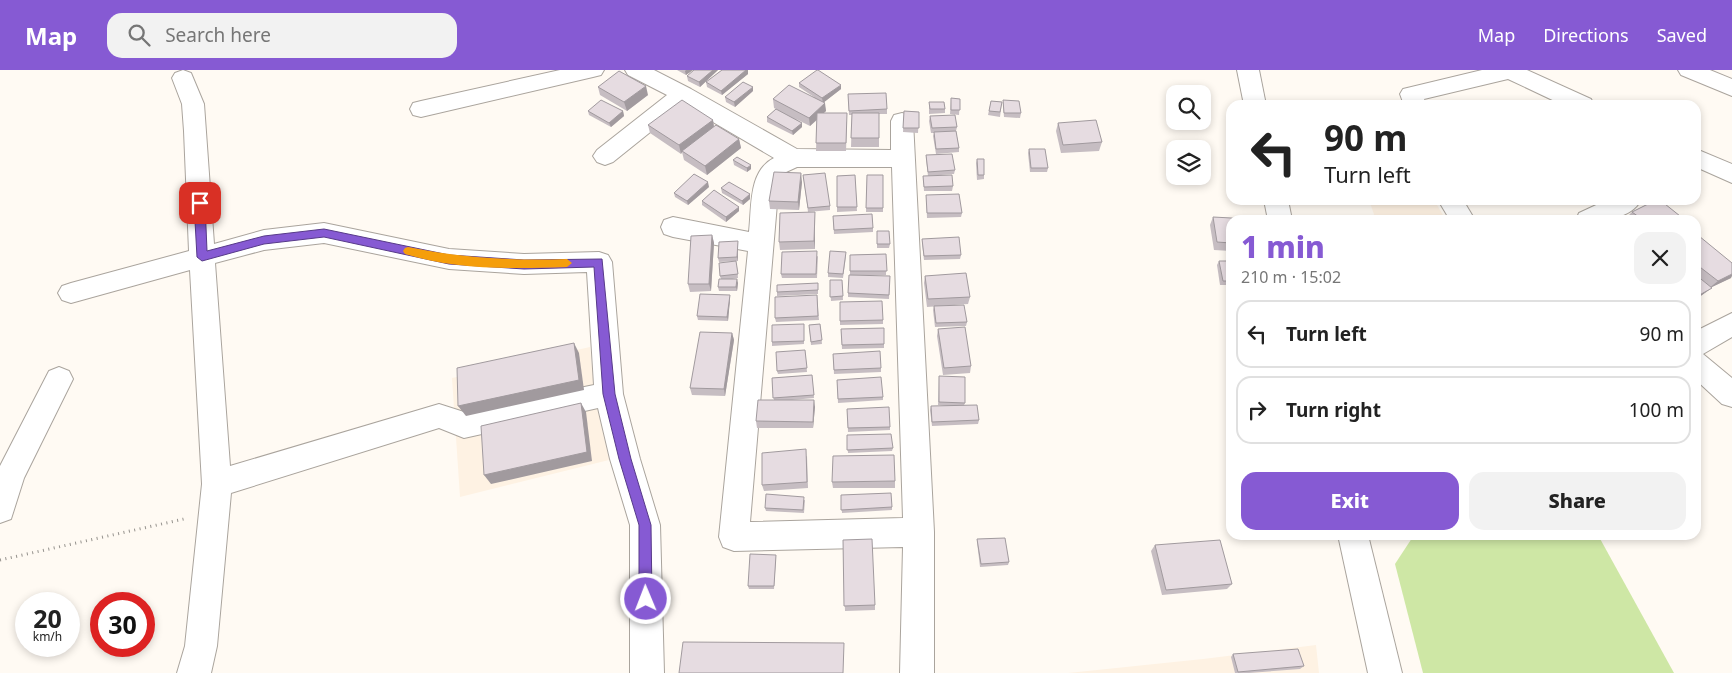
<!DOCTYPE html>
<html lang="en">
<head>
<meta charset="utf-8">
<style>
  body { margin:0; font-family:"Noto Sans",sans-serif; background:#f2f2f2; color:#222; height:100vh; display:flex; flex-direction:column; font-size:19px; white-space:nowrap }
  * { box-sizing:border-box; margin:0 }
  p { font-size:16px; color:#767676 }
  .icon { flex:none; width:28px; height:28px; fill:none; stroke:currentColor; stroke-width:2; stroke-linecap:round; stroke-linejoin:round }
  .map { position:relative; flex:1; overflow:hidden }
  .side { position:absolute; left:1226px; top:145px; width:475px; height:325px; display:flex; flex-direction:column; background:#fff; border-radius:15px; box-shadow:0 2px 8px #0003 }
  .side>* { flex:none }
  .hud { position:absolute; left:1226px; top:30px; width:475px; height:105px; border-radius:15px; box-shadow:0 2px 8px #0003; background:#fff; color:#222; overflow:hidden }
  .fabs { position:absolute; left:1166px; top:15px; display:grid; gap:10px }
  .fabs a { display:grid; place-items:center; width:45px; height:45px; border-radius:10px; background:#fff; box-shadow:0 2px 8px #0003; font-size:25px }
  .speed { position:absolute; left:15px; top:522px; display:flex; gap:10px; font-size:25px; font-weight:700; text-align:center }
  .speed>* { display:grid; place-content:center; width:65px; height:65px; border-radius:50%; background:#fff; box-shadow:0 2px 8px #0003; line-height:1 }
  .speed small { font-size:12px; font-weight:400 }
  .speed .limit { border:8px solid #d22; background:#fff; color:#111 }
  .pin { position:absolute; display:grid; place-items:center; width:42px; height:42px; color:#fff; margin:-21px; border-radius:10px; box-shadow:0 2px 8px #0006 }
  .me { position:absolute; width:55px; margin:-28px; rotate:359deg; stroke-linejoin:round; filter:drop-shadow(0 0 4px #0008) }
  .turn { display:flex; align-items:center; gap:18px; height:105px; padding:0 15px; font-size:22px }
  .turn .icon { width:65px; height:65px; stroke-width:2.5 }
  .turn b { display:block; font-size:35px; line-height:42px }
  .round { display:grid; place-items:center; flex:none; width:52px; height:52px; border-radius:15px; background:#f2f2f2 }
  .overview { display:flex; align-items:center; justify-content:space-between; height:85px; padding:0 15px }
  h1 { font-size:30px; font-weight:800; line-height:38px; color:#865ad3 }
  .button { display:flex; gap:10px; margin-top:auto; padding:10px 15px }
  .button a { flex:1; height:58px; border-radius:15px; background:#865ad3; color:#fff; font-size:20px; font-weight:800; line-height:58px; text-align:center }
  .button a+a { background:#f2f2f2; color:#222 }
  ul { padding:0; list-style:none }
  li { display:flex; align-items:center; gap:15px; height:68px; margin:0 10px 8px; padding:0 5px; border:2px solid #e0e0e0; border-radius:15px }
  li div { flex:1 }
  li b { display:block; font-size:19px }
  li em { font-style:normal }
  header { display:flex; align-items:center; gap:30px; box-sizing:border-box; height:70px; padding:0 25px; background:#865ad3; color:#fff }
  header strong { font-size:24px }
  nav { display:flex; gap:28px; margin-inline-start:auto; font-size:18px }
  .search { width:350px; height:45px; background:#f2f2f2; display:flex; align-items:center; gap:12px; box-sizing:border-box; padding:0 18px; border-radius:15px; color:#767676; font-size:19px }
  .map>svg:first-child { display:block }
  .built { fill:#fef2e3 }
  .green { fill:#cee7a5 }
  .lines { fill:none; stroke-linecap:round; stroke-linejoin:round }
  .minor-casing { stroke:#aaa49d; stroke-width:2 }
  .major-casing { stroke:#aaa49d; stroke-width:2 }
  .path { stroke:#95928d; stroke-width:3; stroke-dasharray:1 4.5; stroke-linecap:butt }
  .minor { fill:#fff; fill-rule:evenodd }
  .major { fill:#fff; fill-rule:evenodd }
  .wall { fill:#c6bdc2 }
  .shaded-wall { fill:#a19a9e }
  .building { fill:#e6dce1; stroke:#a19a9e }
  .route { fill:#865ad3; stroke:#573a89 }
  .slow { fill:#f59e0b }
</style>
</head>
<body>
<header>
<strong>Map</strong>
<div class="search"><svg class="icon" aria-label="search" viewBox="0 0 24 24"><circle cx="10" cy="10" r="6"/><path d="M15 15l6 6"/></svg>Search here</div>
<nav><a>Map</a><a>Directions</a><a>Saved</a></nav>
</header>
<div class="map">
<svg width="1732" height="603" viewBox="0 0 1732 603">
  <rect width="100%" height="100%" fill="#fffaf3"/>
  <g class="built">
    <polygon points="1369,130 1434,130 1446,150 1376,150"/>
    <polygon points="590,277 595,329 609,390 460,427 452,308"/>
    <polygon points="1316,575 1319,603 1068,603 1203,589"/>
  </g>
  <polygon class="green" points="1414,465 1598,465 1674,603 1423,603 1395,494"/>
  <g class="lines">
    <defs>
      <g id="minor">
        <path d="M183 0 191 3 204 34 214 174 264 160 324 153 449 179 524 184 599 182 608 185 612 192 623 324 640 389 660 455 664 603H630V455L610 389 598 338 464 368 439 358 231 423 217 576 211 603H177L185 576 202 414 190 200 71 233 62 230 58 223 62 216 71 213 189 181 184 61 182 34 172 8 175 3ZM324 173 449 199 524 204 587 202 594 315 464 342 439 334 230 396 215 193 264 180Z"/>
        <polygon points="560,0 604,0 601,5 593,7 421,47 413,45 410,39 413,33 421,31"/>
        <path d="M625 0H654L691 19 797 79 891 80V51L894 45 902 43 910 45 913 51 934 462V603H900L903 477 734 481 723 477 719 467 748 181 673 167 664 164 661 157 664 150 673 147 749 162C752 137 748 101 774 88L684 35 613 92 605 95 597 92 593 86 597 80 667 25 628 5ZM797 97H892L903 448 750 452 779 110 784 103Z"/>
        <polygon points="1482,0 1527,0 1591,29 1594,35 1563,35 1508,9 1424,29 1426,35 1404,35 1400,24 1403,19"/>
        <polygon points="1678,0 1710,0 1732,9 1732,26 1681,5"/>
        <polygon points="1696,79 1732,94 1732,113 1696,97"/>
        <polygon points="1438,130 1463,130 1475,150 1450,150"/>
        <path d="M1607 130H1641C1629 152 1597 150 1576 150L1579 143Z"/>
        <polygon points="1732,243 1732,267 1703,284 1732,308 1732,337 1722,334 1696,310 1696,261"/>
        <polygon points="59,297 69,301 73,309 24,408 11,449 0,453 0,396 49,301"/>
      </g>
      <g id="major">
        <polygon points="1237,0 1259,0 1266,35 1244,35"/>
        <polygon points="1264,130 1288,130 1292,150 1268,150"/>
        <polygon points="1338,465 1368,465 1402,603 1368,603"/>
      </g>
    </defs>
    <use href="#minor" class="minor-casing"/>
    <use href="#major" class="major-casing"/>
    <polyline class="path" points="0,490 184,449"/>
    <use href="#minor" class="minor"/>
    <use href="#major" class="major"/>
  </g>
  <g class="wall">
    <polygon points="677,0 693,0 686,5"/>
    <polygon points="694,0 718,0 700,17 688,11 687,6"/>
    <polygon points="722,0 748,0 748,4 722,25 707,17 706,12"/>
    <polygon points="799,13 841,19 824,32 826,41 823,43 847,52 846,81 816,81 817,50 810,56 796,49 802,53 802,57 793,65 767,52 767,47 776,39 774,38 773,29 814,27 799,17"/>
    <polygon points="598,17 648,25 627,41 600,25"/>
    <polygon points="753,21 735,37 726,32 725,27"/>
    <polygon points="848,24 887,39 887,44 879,44 879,77 851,77 852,45 849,45"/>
    <polygon points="951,28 960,29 959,45 950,44"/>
    <polygon points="1003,30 1021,43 1020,48 1004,47 1003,35"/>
    <polygon points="991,31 1002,32 1000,47 988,45"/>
    <polygon points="929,32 945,39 945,43 929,44"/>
    <polygon points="588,41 623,41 624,46 611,57 589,45"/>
    <polygon points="904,41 919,42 918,63 903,62"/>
    <polygon points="930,46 957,57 956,61 959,78 959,82 936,84 933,66 934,63 931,63 929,51"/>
    <polygon points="1231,49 1231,82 1228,58"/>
    <polygon points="713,50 714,56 739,69 741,78 707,105 684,90 682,82 681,84 650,63 648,55"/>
    <polygon points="1058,53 1102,72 1099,81 1061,83 1056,61"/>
    <polygon points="1029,79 1048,98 1047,102 1030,102 1028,83"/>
    <polygon points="926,85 955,100 954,104 928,106 953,116 952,121 924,121 923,106 928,106 926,89"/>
    <polygon points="977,89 984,105 984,109 977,110 976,93"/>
    <polygon points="733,90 751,99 747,102 734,95"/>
    <polygon points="803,105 830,136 830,140 808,142"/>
    <polygon points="855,105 857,141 837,142 837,106"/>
    <polygon points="867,105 883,105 883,142 866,142"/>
    <polygon points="802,112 799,140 770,139 769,131"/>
    <polygon points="709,117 688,135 675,127 674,123"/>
    <polygon points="721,118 750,129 743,135 722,123"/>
    <polygon points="926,125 962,143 961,147 927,148"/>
    <polygon points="702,131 739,141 726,152 702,135"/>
    <polygon points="815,142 815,179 780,180 779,172"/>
    <polygon points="1632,142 1685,150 1624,150"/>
    <polygon points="833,146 873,158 873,162 834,164"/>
    <polygon points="1213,147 1231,150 1231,181 1214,180 1210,155"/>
    <polygon points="877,161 890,174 889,178 877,178"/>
    <polygon points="712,165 714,173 711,221 690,222 688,214"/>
    <polygon points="1696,167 1731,208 1711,217 1702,225 1696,229"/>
    <polygon points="922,169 961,185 960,189 924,190 922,173"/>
    <polygon points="738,171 738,191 719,192 718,188"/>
    <polygon points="886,184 886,205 850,205 850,185"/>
    <polygon points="818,186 817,208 782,208 781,204"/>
    <polygon points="846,186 843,208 828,207 828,203"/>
    <polygon points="1219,191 1231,191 1231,215 1220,215 1217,195"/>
    <polygon points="737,196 738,208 732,209 738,213 737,221 719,221 718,217 721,209 720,206"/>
    <polygon points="890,206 889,229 848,227 848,223"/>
    <polygon points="925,206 970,227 968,234 927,237 924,213"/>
    <polygon points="830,210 842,210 843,230 831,231"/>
    <polygon points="818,213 818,224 777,226 777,222"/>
    <polygon points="730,225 730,229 728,251 698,250 697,246"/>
    <polygon points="817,225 819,250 776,252 775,248"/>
    <polygon points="840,232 883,250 883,254 840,255"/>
    <polygon points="934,236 967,252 966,256 935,257 933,240"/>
    <polygon points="820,254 822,274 811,275 809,255"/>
    <polygon points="804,258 804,274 772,276 772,272"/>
    <polygon points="884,258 884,278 842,279 841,259"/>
    <polygon points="938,259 971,296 970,303 943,305 937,266"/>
    <polygon points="732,263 734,270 725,326 692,325 690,318"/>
    <polygon points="805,280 807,302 778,304 777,301"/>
    <polygon points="833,284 881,298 881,302 834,304"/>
    <polygon points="812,305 814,328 792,330 815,337 813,358 757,358 756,351 774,330 772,308"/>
    <polygon points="939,306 965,333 964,335 979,350 978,354 932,356 930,340 931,336 947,336 938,335"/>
    <polygon points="837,310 883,327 883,330 838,333"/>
    <polygon points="847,339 890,357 890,360 848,362"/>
    <polygon points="847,365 893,378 892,381 848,383"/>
    <polygon points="807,386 808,418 764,421 762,415"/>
    <polygon points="895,411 895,418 833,418 832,412"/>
    <polygon points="841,425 892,437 892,440 842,443"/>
    <polygon points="805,430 804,443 766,441 765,438"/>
    <polygon points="977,469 1009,492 1008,495 980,497 977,472"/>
    <polygon points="843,470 875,535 875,540 845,541"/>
    <polygon points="1155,475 1232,514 1227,519 1162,525 1151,481"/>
    <polygon points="776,485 776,488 774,519 749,519 748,516"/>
    <polygon points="1233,584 1304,596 1300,599 1249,603 1235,603 1231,587"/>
  </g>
  <g class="shaded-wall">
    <polygon points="686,0 693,0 686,5 685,1"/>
    <polygon points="713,0 718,0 700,17 699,12"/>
    <polygon points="746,0 748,0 748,4 722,25 721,21"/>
    <polygon points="841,15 841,19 823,33 822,28"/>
    <polygon points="646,16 648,25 627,41 624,32"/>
    <polygon points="753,17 753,21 735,37 734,32"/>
    <polygon points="825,33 826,41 810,56 809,48"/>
    <polygon points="623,41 624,46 611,57 609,53"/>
    <polygon points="713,50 714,58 682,81 682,82 681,84 679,75"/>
    <polygon points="802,53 802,57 793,65 792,61"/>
    <polygon points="739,69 741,78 707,105 705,96"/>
    <polygon points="751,95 751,99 747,102 747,98"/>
    <polygon points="801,103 802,112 799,140 798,132"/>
    <polygon points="708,112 709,117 688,135 687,131"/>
    <polygon points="750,124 750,129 743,135 742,131"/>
    <polygon points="739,137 739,141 726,152 726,147"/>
    <polygon points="815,142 815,179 814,171"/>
    <polygon points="712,165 714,173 711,221 709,214"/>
    <polygon points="738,171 738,191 737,187"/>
    <polygon points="1732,204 1732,206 1731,208 1708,219 1718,211"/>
    <polygon points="737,209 738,213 737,221 736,217"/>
    <polygon points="1712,218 1702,225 1696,229 1696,227"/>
    <polygon points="730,225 730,229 728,251 727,247"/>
    <polygon points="732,263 734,270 725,326 724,319"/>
    <polygon points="574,273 579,283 584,320 466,346 458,336"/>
    <polygon points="814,330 815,337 813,358 813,352"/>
    <polygon points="581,333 586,342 592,391 491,414 484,405"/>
  </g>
  <g class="building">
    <polygon points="694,0 713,0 699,12 687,6"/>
    <polygon points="722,0 746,0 721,21 706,12"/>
    <polygon points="817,0 818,0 841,15 822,28 799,13"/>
    <polygon points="619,1 646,16 624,32 598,17"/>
    <polygon points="743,12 753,17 734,32 725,27"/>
    <polygon points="789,15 825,33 809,48 773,29"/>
    <polygon points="886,23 887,39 849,41 848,24"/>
    <polygon points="951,28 960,29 960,40 951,40"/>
    <polygon points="601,30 623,41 609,53 588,41"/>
    <polygon points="682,30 713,50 679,75 648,55"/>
    <polygon points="1003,30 1019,31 1021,43 1004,43"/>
    <polygon points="991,31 1002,32 1000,42 989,41"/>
    <polygon points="929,32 944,32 945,39 930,39"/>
    <polygon points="776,39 802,53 792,61 767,47"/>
    <polygon points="904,41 919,42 919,58 903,58"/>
    <polygon points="817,43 847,43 846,73 816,73"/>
    <polygon points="852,43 879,43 879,68 851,68"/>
    <polygon points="955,45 957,57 932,58 930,46"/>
    <polygon points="1096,50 1102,72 1063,75 1058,53"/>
    <polygon points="716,55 739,69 705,96 682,81"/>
    <polygon points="956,61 959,78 936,79 934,62"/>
    <polygon points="1029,79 1045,79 1048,98 1031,98"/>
    <polygon points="952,84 955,100 928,102 926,85"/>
    <polygon points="737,87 751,95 747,98 733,90"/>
    <polygon points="977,89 984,89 984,105 978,105"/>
    <polygon points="774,102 801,103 798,132 769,131"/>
    <polygon points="825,103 830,136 808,138 803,105"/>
    <polygon points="694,104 708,112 687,131 674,123"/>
    <polygon points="855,105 857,137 837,137 837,106"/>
    <polygon points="867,105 883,105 883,138 866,138"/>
    <polygon points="952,105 953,116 924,117 923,106"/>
    <polygon points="729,112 750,124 742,131 721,118"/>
    <polygon points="714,120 739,137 726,147 702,131"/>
    <polygon points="959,124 962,143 927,143 926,125"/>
    <polygon points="1656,130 1660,130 1685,150 1643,150 1632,142"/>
    <polygon points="815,142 814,171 779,172 780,143"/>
    <polygon points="872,144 873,158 834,160 833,146"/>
    <polygon points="1213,147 1268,150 1231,150 1231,173 1217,172"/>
    <polygon points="877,161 889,161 890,174 877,174"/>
    <polygon points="712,165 709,214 688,214 691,166"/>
    <polygon points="1699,166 1732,193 1732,204 1718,211 1696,194 1696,167"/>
    <polygon points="959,167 961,185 924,186 922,169"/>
    <polygon points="738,171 737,187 718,188 719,172"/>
    <polygon points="817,181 816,204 781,204 782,182"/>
    <polygon points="830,181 846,182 843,204 828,203"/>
    <polygon points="886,184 887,201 850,201 850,185"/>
    <polygon points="736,191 738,204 720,206 719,193"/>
    <polygon points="1219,191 1231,191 1231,211 1223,211"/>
    <polygon points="966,203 970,227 928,229 925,206"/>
    <polygon points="849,205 890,206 889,225 848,223"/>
    <polygon points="1696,205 1712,218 1696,227"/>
    <polygon points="719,209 737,209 736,217 718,217"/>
    <polygon points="830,210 842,210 843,226 830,227"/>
    <polygon points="818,213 818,220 777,222 777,215"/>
    <polygon points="700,224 730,225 727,247 697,246"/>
    <polygon points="817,225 818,246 775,248 775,227"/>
    <polygon points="882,231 883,250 840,251 840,232"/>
    <polygon points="964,235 967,252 936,253 934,236"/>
    <polygon points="804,254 804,271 772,272 772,255"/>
    <polygon points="820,254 822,270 811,272 809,255"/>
    <polygon points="965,257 971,296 944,298 938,259"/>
    <polygon points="884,258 884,274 842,275 841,259"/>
    <polygon points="700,262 732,263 724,319 690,318"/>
    <polygon points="574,273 579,310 458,336 457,298"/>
    <polygon points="805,280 807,298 777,301 776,282"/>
    <polygon points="880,281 881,298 834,300 833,284"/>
    <polygon points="812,305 814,325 773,328 772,308"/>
    <polygon points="939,306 965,307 965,333 939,332"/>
    <polygon points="881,307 883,327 838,329 837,310"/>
    <polygon points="758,330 814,330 813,352 756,351"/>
    <polygon points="581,333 587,382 484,405 481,356"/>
    <polygon points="977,335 979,350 932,352 931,336"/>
    <polygon points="889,337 890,357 848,358 847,339"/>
    <polygon points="891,364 893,378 847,380 847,365"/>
    <polygon points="806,379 807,412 762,415 762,383"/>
    <polygon points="894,385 895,411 832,412 833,386"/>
    <polygon points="891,423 892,437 841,440 841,425"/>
    <polygon points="766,424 804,427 803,440 765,438"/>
    <polygon points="1005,468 1009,492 981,494 977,469"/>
    <polygon points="872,469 875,535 844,536 843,470"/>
    <polygon points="1220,470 1232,514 1166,520 1155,475"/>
    <polygon points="750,484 776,485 774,516 748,516"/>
    <polygon points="683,572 844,573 843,603 679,603"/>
    <polygon points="1298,579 1304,596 1238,602 1233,584"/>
  </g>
  <polygon class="route" points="200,129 205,133 207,181 264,166 324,159 449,185 524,190 602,189 615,324 631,389 651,455 652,529 651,533 646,535 641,533 639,529 639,455 619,389 603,324 594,197 524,199 449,194 324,167 264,174 202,191 197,187 194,133"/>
  <path class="slow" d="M408 177C461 188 513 191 567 189L572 193 567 197C514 199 456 200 405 184L403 181 405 178Z"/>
</svg>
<div class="fabs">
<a><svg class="icon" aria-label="search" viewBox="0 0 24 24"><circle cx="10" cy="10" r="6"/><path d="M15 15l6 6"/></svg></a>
<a><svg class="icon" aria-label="layers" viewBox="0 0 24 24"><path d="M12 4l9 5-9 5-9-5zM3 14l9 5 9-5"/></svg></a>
</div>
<div class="speed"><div>20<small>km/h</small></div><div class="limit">30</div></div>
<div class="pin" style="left:200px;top:133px;background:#d93025"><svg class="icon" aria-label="arrive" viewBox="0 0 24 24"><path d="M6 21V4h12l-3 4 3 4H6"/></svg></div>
<svg class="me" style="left:646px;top:529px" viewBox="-20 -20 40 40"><circle r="17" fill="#865ad3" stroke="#fff" stroke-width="3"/><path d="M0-11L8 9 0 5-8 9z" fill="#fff"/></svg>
<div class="hud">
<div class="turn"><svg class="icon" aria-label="left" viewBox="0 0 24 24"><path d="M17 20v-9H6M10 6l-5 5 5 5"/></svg><div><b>90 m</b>Turn left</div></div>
</div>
<section class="side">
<div class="overview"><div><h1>1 min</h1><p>210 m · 15:02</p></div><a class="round"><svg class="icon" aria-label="close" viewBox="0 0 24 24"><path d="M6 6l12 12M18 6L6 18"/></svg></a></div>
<ul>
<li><svg class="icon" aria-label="left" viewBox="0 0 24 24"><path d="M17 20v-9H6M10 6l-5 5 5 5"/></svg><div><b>Turn left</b></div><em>90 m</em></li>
<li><svg class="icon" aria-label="right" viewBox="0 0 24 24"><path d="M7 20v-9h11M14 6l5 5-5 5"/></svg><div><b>Turn right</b></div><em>100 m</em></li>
</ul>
<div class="button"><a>Exit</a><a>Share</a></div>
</section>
</div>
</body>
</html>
